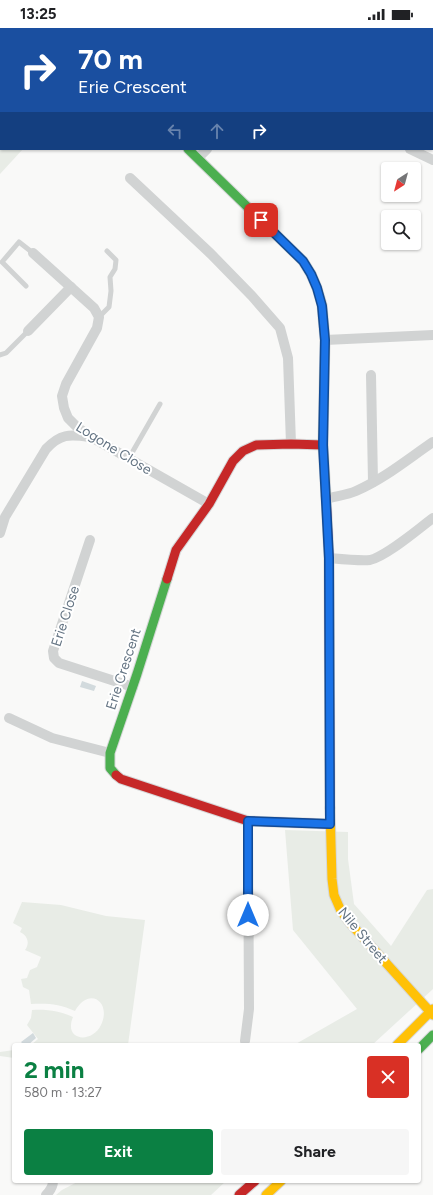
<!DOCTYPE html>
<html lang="en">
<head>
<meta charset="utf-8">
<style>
  body { margin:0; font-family:Figtree,sans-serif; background:#f6f6f6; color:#202124; height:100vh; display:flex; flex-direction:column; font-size:15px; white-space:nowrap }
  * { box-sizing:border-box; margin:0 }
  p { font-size:13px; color:#757577 }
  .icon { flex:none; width:22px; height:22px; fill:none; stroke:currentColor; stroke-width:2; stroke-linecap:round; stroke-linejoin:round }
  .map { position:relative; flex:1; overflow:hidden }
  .panel { position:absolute; left:12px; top:1015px; width:409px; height:140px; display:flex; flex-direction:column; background:#fff; border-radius:4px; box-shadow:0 1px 3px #0004 }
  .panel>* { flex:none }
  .banner { position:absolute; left:0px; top:0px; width:433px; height:122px; box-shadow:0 1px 3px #0004; background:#1a4fa0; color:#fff; overflow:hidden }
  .needle { width:26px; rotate:216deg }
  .controls { position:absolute; left:381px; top:134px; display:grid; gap:8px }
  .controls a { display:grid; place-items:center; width:40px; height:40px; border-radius:4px; background:#fff; box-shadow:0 1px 3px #0004; font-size:20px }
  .pin { position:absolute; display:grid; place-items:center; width:34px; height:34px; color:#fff; margin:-17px; border-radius:8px; box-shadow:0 2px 6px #0006 }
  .me { position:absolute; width:44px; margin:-22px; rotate:0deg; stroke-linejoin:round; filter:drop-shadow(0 0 3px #0008) }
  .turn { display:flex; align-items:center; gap:14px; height:84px; padding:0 12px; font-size:18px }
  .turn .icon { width:52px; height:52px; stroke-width:2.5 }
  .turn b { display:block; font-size:28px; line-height:34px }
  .lanes { display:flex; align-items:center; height:38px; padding:0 12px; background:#0003; justify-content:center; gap:20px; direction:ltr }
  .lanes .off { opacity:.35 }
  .round { display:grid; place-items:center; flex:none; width:42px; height:42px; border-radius:4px; background:#f6f6f6 }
  .summary { display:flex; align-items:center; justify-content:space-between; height:68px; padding:0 12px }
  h1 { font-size:24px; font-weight:700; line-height:30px; color:#0b8043 }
  .button { display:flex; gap:8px; margin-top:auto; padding:8px 12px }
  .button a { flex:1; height:46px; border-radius:4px; background:#0b8043; color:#fff; font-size:16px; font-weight:700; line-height:46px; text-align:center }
  .button a+a { background:#f6f6f6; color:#202124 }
  .status { display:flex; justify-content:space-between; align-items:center; height:28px; padding:0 20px; background:#fff; direction:ltr }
  .status svg { height:11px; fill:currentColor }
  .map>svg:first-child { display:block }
  .built { fill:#e8e9e9 }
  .green { fill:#e8ece6 }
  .water { fill:#d2dadd }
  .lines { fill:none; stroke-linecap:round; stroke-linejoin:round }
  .fast-casing { stroke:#d6d7d8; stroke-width:11 }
  .slow-casing { stroke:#d6d7d8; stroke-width:11 }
  .jam-casing { stroke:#d6d7d8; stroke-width:11 }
  .lane { stroke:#d1d3d3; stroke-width:5 }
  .street { stroke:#d1d3d3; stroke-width:10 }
  .fast { stroke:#4caf50; stroke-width:9 }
  .slow { stroke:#ffc107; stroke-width:9 }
  .jam { stroke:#c62828; stroke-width:9 }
  .route-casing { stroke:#114b97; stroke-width:10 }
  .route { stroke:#1a73e8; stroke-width:7 }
  .labels { text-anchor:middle; stroke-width:4; stroke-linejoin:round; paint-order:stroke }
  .street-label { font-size:14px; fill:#647483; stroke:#fff }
</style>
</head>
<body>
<div class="status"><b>13:25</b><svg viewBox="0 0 49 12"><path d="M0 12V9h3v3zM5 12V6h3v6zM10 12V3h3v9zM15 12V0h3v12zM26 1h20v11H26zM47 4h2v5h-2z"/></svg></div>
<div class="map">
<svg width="433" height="1167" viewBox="0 0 433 1167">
  <rect width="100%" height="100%" fill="#f9f9f8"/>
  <polygon class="built" points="81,0 246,0 246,1 82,1"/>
  <g class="green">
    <polygon points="1,121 23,121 0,146 0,122"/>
    <polygon points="285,802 348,804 348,831 354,876 391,918 427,862 433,861 433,961 372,1017 294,1017 357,981 293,902"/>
    <path d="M22 874 61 877 106 888 145 892 128 1017H31L38 1011 27 997 31 990 32 982C47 981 60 983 73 989 63 1013 92 1016 101 997 112 974 89 958 75 983 60 976 47 975 31 976L29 962 23 959 21 951 27 950 30 942 37 939 41 929 25 922C30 915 28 908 20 904L22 900 13 895Z"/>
    <polygon points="14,1022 14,1030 0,1028 0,1024"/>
    <polygon points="79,1153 226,1153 211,1167 56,1167 62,1162"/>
  </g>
  <g class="water">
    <polygon points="82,653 96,658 94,663 80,659"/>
    <polygon points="33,1005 36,1010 28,1017 24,1017 21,1014"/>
  </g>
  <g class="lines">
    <defs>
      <g id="fast">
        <polyline points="188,121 303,233 311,246"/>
        <polyline points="116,747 110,740 110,725 137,646 167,551"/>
        <polyline points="419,1021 433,1007"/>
      </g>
      <g id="slow">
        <polyline points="311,246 317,260 322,277 325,312 323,417 326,468"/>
        <polyline points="330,780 332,851 334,867 341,883 350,895 433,987"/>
        <polyline points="397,1017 433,981"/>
        <polyline points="266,1167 281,1153"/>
      </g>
      <g id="jam">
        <polyline points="326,468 329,530 330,780"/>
        <polyline points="167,551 176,522 209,476 233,433 243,423 256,417 291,416 323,417"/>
        <polyline points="116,747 121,751 248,793 330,796"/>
        <polyline points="239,1167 255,1153"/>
      </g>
    </defs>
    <use href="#fast" class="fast-casing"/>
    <use href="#slow" class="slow-casing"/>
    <use href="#jam" class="jam-casing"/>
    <g class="lane">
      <polyline points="26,258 2,234 19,214 33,225"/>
      <polyline points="99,289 109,279 111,263 110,249 115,241 116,232 107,223"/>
      <polyline points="0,327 6,325 28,303"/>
      <polyline points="129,430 160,376"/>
    </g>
    <g class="street">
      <polyline points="58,0 59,1"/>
      <polyline points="269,0 269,1"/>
      <polyline points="407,1 408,0"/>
      <polyline points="410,121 433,132"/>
      <polyline points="198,130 207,121"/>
      <polyline points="130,150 211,226 252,268 280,300 288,330 291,416"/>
      <polyline points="33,225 94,280 99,289 97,300 66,356 62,368 64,380 68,390 77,399 91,409 209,476"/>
      <polyline points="28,303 71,259"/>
      <polyline points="325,312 433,307"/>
      <polyline points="371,347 373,454"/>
      <path d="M326 471C336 468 347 467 356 463 384 451 408 431 433 414"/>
      <path d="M0 505 5 489 46 421C60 406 69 406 89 409"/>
      <polyline points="90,512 53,623 54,630 59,635 133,659"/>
      <path d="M329 530C340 531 360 533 370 532 387 528 418 501 433 490"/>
      <polyline points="9,690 52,710 110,725"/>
      <polyline points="245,1013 249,981 248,793"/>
      <path d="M46 1167C50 1163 53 1158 53 1153"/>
    </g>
    <use href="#fast" class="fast"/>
    <use href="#slow" class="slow"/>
    <use href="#jam" class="jam"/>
  </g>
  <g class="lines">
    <defs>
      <polyline id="route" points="248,887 248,793 330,796 329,530 323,417 325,312 322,278 317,260 311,246 303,233 261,192"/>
    </defs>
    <use href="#route" class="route-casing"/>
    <use href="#route" class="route"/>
  </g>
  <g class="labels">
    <g class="street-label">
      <text transform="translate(114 420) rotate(32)" y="5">Logone Close</text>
      <text transform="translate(65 588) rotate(-72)" y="5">Erie Close</text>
      <text transform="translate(123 641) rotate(-72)" y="5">Erie Crescent</text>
      <text transform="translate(363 907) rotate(50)" y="5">Nile Street</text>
    </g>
  </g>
</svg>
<div class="controls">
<a><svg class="needle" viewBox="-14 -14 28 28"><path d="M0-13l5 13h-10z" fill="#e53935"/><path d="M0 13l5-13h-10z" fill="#757577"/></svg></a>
<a><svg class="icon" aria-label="search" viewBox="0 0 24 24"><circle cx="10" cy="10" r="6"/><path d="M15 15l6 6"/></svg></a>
</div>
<div class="pin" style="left:261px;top:192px;background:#d93025"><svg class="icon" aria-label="arrive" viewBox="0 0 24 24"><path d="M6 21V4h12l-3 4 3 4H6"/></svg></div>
<svg class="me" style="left:248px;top:887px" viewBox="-20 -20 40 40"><circle r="19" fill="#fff"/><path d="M0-13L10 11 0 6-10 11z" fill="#1a73e8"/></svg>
<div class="banner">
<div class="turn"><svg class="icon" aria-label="right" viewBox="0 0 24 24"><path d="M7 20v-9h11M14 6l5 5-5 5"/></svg><div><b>70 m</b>Erie Crescent</div></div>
<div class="lanes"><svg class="icon off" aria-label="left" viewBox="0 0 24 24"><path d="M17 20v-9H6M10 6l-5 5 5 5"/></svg><svg class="icon off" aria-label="ahead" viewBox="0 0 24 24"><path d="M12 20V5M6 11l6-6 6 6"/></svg><svg class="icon" aria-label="right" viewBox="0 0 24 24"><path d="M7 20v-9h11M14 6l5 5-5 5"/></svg></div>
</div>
<section class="panel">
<div class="summary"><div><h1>2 min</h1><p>580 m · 13:27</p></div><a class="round" style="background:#d93025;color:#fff"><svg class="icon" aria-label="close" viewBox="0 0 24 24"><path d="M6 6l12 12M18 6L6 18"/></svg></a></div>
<div class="button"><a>Exit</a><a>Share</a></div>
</section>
</div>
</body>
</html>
